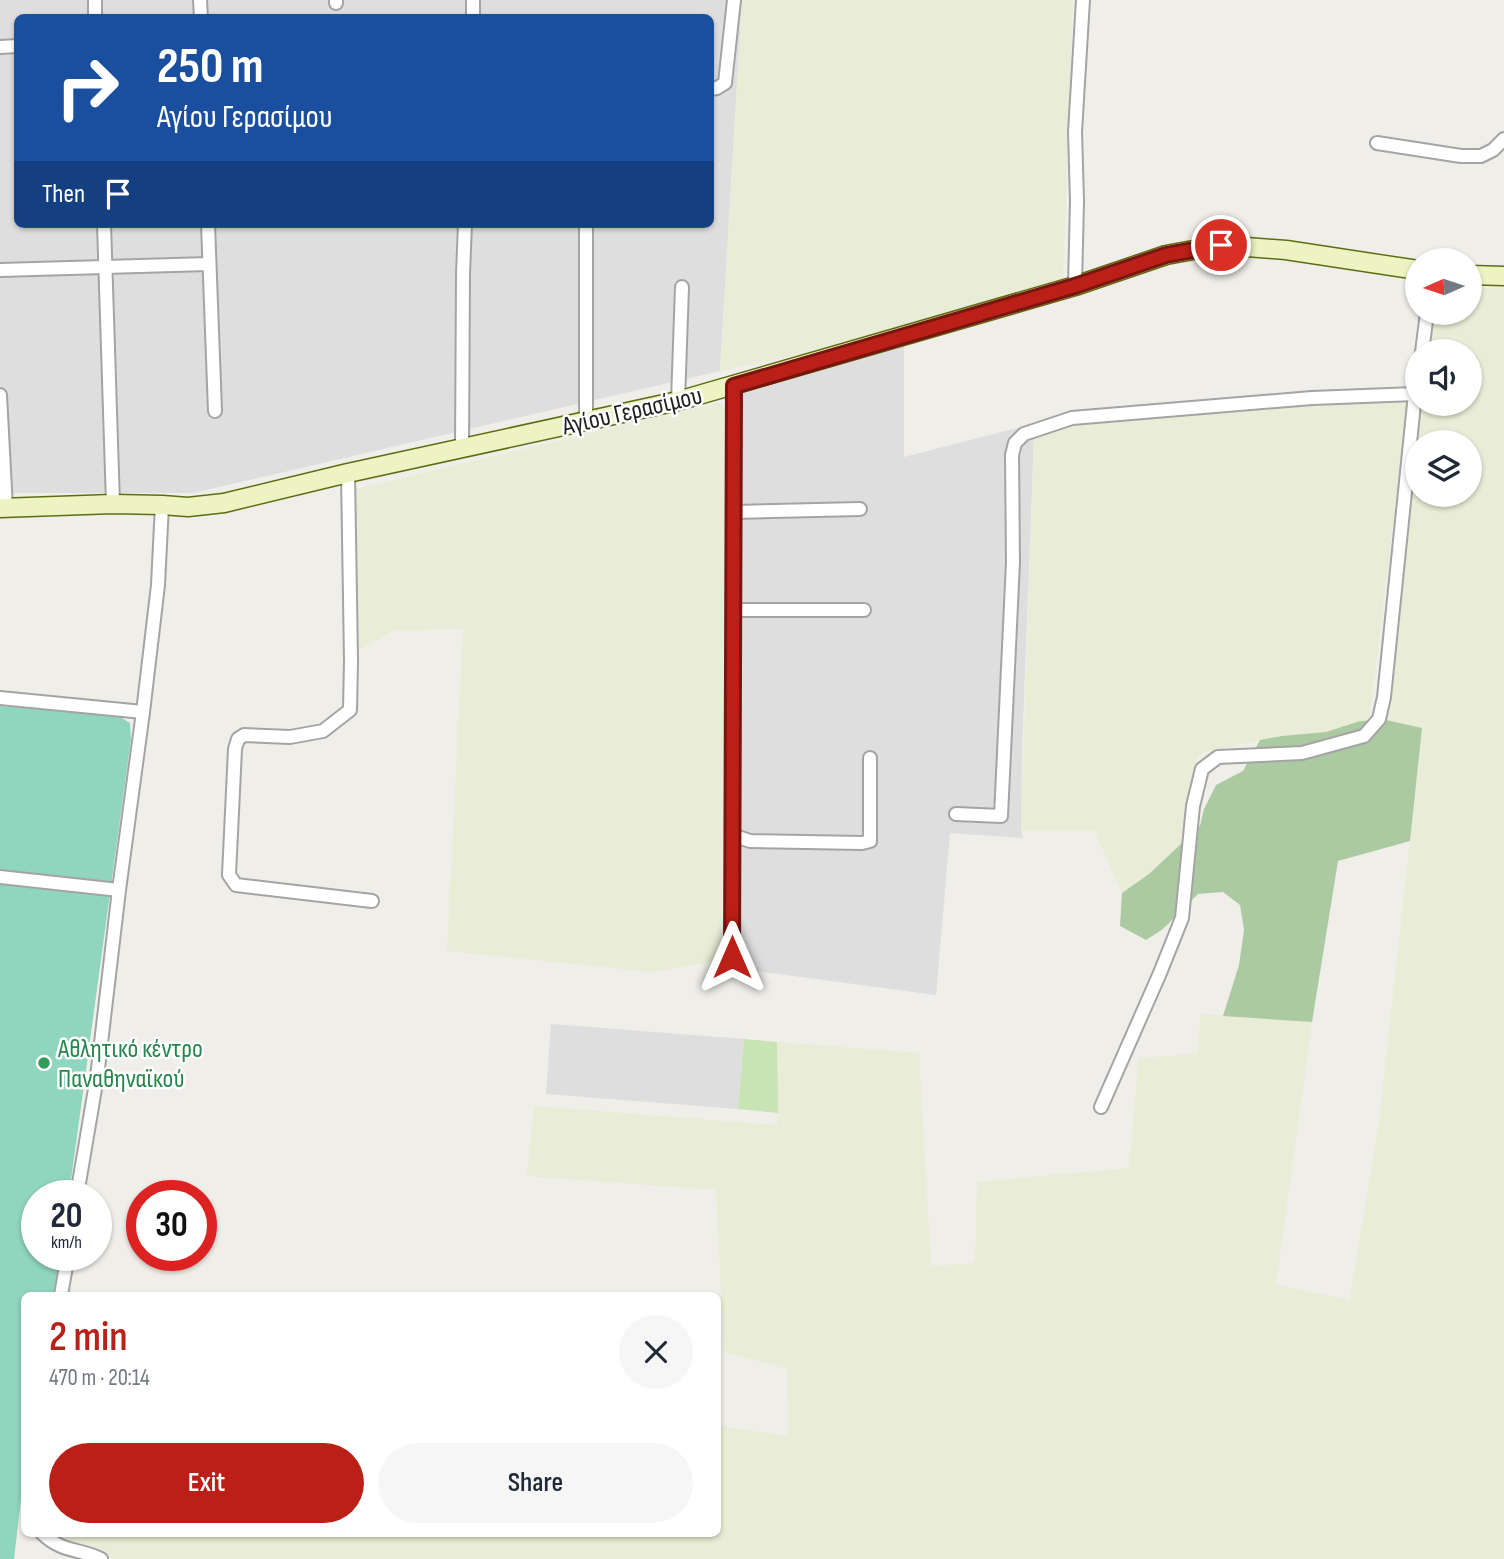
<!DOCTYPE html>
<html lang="en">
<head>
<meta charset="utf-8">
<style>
  body { margin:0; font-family:"Sofia Sans Condensed",sans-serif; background:#f6f6f7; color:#1f2937; height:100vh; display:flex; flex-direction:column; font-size:26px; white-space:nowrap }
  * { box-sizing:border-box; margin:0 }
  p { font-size:23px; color:#747a83 }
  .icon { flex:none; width:38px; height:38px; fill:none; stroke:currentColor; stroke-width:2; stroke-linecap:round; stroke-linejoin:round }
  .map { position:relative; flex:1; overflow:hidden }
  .sheet { position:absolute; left:21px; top:1292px; width:700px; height:245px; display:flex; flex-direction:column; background:#fff; border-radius:10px; box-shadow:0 2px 5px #0004 }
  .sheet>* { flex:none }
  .top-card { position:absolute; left:14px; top:14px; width:700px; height:214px; border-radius:10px; box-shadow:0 2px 5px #0004; background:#1a4fa0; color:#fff; overflow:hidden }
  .needle { width:46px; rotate:267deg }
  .fabs { position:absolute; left:1405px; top:248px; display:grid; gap:14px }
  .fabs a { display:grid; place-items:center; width:77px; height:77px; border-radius:50%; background:#fff; box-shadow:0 2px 5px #0004; font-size:35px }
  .speed { position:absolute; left:21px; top:1180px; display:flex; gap:14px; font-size:35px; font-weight:700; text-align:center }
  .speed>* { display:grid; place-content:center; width:91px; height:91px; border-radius:50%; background:#fff; box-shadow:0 2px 5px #0004; line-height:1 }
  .speed small { font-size:18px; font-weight:400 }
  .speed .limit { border:10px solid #d22; background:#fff; color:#111 }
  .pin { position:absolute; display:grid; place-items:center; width:60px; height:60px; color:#fff; margin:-30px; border:4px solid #fff; border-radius:50%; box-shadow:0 2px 7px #0007 }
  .me { position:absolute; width:77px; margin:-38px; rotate:0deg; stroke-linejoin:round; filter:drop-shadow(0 0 5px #0008) }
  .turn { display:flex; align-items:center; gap:24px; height:147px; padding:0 28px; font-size:32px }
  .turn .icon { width:91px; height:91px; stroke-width:2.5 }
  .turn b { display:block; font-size:49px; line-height:60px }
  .then { display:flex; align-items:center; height:66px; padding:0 28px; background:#0003; gap:14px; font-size:26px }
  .round { display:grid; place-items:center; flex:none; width:74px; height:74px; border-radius:37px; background:#f6f6f7 }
  .overview { display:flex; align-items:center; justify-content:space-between; height:119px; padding:0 28px }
  h1 { font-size:42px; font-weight:600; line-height:52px; color:#ba2017 }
  .action { display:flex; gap:14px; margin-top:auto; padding:14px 28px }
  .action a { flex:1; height:80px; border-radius:42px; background:#ba2017; color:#fff; font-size:28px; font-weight:600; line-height:80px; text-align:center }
  .action a+a { background:#f6f6f7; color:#1f2937 }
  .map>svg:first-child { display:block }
  .residential { fill:#dedede; fill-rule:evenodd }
  .farmland { fill:#e9ecd6; fill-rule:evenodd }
  .grass { fill:#c9e4b4 }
  .forest { fill:#abcaa2 }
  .pitch { fill:#90d5be }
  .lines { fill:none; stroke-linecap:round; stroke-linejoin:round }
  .street-casing { stroke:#a4a4a4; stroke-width:16 }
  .secondary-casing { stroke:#5e6d12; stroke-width:21 }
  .street { stroke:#fff; stroke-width:12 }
  .secondary { stroke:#eef3c3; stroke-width:18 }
  .route-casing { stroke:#79150f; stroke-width:18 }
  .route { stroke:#ba2017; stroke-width:12 }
  .leisure-dot { fill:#2e9e5b; stroke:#fff; stroke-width:2.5 }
  .labels { text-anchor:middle; stroke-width:5; stroke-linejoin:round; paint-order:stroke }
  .street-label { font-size:26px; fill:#202020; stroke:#fff }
  .leisure-label { font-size:26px; fill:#27864d; stroke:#fff; text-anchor:start }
</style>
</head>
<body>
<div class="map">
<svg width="1504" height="1559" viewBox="0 0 1504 1559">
  <rect width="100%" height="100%" fill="#f0eee8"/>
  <g class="residential">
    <path d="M0 0H742L720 371 193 493H0ZM18 18H710V224H18Z"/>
    <polygon points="904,345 904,457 1036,423 1034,436 1022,752 1021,830 1023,838 950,833 936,995 735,968 738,395"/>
    <polygon points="551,1024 744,1039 738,1109 546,1094"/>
  </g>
  <g class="farmland">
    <polygon points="742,0 1073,0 1063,280 802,354 720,371"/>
    <path d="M1470 287 1504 288V1559H114L98 1552 65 1544 49 1533H718V1426L788 1436 787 1369 724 1352 716 1190 527 1176 534 1106 777 1125V1042L919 1053 931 1266 975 1263 977 1182 1129 1168 1139 1058 1197 1054 1201 1014 1312 1022 1276 1285 1350 1300 1379 1122 1422 729 1386 720 1420 404H1470V352H1427L1433 313H1470ZM1418 443H1470V495H1418Z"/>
    <polygon points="1408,402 1369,721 1360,721 1326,732 1282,736 1260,740 1205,752 1197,756 1186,839 1149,874 1122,893 1094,830 1021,830 1034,436 1071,423 1293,404"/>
    <polygon points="719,403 728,411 721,960 652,972 447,951 463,629 396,630 355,651 355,489"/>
  </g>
  <polygon class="grass" points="744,1039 777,1042 778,1113 738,1109"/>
  <polygon class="forest" points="1386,720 1422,728 1410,841 1338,861 1312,1022 1223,1016 1239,965 1244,930 1240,905 1223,892 1198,894 1163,929 1146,940 1120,926 1122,893 1149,874 1200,826 1204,809 1216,785 1243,771 1260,740 1282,736 1326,732 1360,721"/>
  <polygon class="pitch" points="0,706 117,715 130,723 131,739 69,1195 37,1195 37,1255 60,1255 54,1295 24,1295 24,1472 14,1559 0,1559"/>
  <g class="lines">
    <defs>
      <g id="street">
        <polyline points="95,0 95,18"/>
        <polyline points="200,0 201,18"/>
        <polyline points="336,3 336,0"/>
        <polyline points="473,18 473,0"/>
        <polyline points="0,47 18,46"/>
        <polyline points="710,89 717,88 725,83 734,0"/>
        <polyline points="1377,143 1461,156 1481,156 1493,150 1504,139"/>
        <polyline points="104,224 113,504"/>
        <polyline points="208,224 215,411"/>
        <polyline points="0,270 209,264"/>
        <polyline points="1075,286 1077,201 1075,132 1083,0"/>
        <polyline points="1422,352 1427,313"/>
        <polyline points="0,395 6,508"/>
        <polyline points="678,401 682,287"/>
        <polyline points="586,421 586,224"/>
        <polyline points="462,449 463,274 465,224"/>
        <polyline points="348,473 351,660 350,710 323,731 290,737 244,735 238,739 235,749 229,875 236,885 372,901"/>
        <polyline points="734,512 860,509"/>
        <polyline points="733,610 864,610"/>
        <polyline points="0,698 143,712 158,585 162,505"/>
        <polyline points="956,814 1001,816 1013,562 1012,455 1015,443 1024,434 1072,418 1312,398 1415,394 1418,379"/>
        <polyline points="732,835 750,841 862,843 870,841 870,758"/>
        <polyline points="0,877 119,890"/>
        <polyline points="732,957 734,386"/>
        <polyline points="1101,1107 1160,973 1182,918 1193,806 1202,769 1218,757 1302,753 1364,736 1379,719 1384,697 1415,394"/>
        <polyline points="77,1195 97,1077 119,890 143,712"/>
        <polyline points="61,1295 68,1255"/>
        <path d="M42 1533C62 1553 79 1548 101 1559"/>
      </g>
      <g id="secondary">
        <polyline points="1470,275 1504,276"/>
        <polyline points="0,508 113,504 162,505 188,507 224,503 348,473 678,401 1075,286 1166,255 1221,245 1286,250 1418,270"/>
      </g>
    </defs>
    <use href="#street" class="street-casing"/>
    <use href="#secondary" class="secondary-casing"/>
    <use href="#street" class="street"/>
    <use href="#secondary" class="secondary"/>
  </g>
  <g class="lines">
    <defs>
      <polyline id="route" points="732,957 734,386 1075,286 1166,255 1221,245"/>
    </defs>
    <use href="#route" class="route-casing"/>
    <use href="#route" class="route"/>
  </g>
  <circle class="leisure-dot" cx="44" cy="1063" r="7"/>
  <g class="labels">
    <g class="street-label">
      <text transform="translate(632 410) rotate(-13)" y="9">Αγίου Γερασίμου</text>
    </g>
    <g class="leisure-label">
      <text x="58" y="1057">Αθλητικό κέντρο<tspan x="58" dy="30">Παναθηναϊκού</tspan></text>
    </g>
  </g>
</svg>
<div class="fabs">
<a><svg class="needle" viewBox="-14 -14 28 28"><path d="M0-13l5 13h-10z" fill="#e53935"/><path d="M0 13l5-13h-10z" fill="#747a83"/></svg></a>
<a><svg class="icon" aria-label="sound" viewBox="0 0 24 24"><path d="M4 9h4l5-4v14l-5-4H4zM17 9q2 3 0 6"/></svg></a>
<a><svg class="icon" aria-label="layers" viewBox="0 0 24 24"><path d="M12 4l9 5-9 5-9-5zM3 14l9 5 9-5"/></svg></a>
</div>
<div class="speed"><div>20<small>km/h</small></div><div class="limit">30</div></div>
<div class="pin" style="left:1221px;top:245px;background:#d93025"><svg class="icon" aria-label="arrive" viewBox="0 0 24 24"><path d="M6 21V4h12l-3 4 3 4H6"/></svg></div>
<svg class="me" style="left:732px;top:957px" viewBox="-20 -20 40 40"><path d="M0-17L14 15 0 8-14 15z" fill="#ba2017" stroke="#fff" stroke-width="4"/></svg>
<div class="top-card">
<div class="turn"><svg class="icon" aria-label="right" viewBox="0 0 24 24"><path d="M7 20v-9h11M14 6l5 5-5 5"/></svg><div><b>250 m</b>Αγίου Γερασίμου</div></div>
<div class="then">Then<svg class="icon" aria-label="arrive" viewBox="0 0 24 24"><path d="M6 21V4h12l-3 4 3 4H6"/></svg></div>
</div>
<section class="sheet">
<div class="overview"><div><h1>2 min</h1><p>470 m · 20:14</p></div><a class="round"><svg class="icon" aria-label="close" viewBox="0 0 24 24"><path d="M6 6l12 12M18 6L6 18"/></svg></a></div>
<div class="action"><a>Exit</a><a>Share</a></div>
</section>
</div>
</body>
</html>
